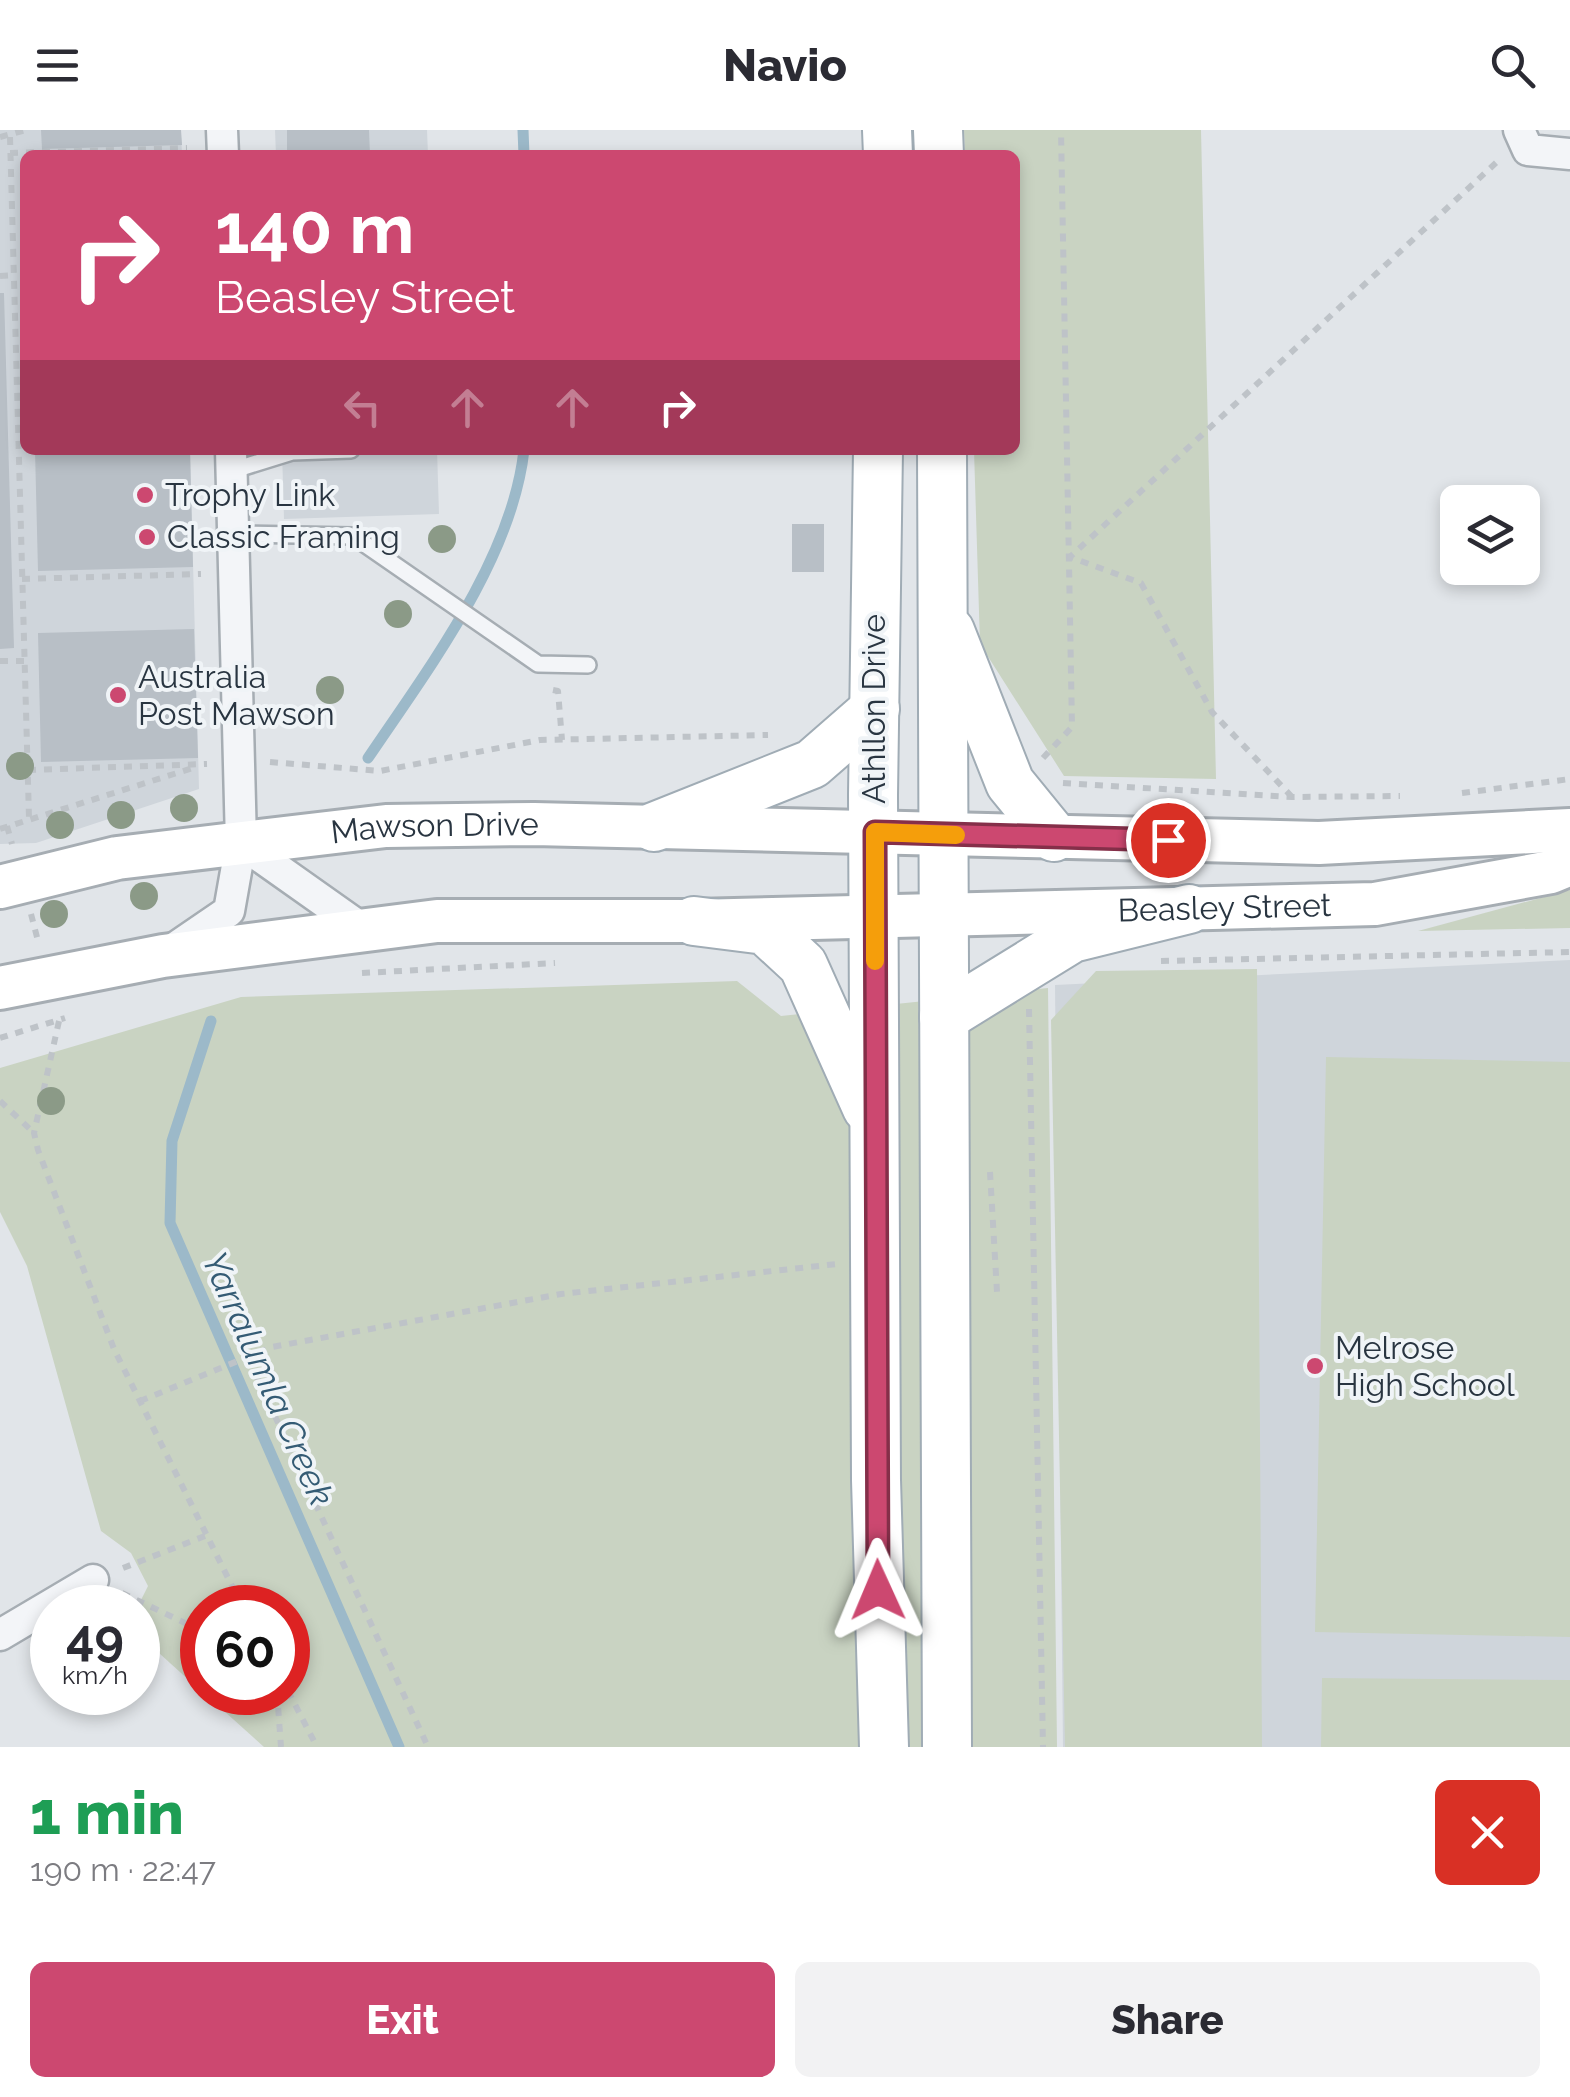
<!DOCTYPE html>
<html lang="en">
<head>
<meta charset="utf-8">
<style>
  body { margin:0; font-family:Raleway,sans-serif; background:#f2f2f3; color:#2b2b33; height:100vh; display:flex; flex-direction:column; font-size:38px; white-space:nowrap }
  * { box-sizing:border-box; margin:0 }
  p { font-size:32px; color:#7c7c81 }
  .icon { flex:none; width:55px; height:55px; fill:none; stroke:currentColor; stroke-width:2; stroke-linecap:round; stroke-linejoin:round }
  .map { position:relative; height:1617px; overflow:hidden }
  .sheet { display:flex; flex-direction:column; background:#fff; flex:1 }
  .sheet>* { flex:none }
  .guide { position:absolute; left:20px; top:20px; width:1000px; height:305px; border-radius:15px; box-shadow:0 5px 15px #0003; background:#cc4870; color:#fff; overflow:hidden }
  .controls { position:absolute; left:1440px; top:355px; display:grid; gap:20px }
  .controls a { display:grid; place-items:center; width:100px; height:100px; border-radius:15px; background:#fff; box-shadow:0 5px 15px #0003; font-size:50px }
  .speed { position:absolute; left:30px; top:1455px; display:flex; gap:20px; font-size:50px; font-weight:700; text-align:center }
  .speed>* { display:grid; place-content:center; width:130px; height:130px; border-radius:50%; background:#fff; box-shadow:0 5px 15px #0003; line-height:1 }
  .speed small { font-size:25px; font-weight:400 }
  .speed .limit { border:15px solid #d22; background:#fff; color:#111 }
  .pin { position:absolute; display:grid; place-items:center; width:85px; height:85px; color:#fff; margin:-42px; border:5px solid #fff; border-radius:50%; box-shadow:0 2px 10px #0007 }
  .me { position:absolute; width:110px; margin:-55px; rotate:359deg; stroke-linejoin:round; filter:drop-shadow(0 0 8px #0008) }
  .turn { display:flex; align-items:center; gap:35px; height:210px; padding:0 30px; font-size:45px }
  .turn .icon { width:130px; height:130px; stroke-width:2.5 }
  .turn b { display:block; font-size:70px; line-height:85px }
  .lanes { display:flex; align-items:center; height:95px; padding:0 30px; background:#0003; justify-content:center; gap:50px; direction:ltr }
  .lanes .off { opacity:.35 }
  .round { display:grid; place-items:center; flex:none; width:105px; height:105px; border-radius:15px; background:#f2f2f3 }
  .overview { display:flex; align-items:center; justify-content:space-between; height:170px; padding:0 30px }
  h1 { font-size:60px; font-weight:800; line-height:75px; color:#1e9e55 }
  .primary-button { display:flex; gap:20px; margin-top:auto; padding:20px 30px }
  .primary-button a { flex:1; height:115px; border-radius:15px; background:#cc4870; color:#fff; font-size:40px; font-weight:800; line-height:115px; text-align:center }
  .primary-button a+a { background:#f2f2f3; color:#2b2b33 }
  header { display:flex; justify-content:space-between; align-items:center; height:130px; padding:0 30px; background:#fff; font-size:45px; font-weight:800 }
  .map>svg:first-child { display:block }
  .built { fill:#cfd5db }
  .green { fill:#c9d3c2 }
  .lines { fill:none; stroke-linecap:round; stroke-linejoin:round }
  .stream { stroke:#9cb9c9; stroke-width:11 }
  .building { fill:#b8bfc6 }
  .lane-casing { stroke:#a6adb3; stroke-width:20 }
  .street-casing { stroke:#a6adb3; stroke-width:35 }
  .secondary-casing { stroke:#a6adb3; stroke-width:48 }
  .primary-casing { stroke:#a0acb5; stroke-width:52 }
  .path { stroke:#bec3c8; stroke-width:6; stroke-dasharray:8 8; stroke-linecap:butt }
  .lane { stroke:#f3f5f8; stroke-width:15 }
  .street { stroke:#f3f5f8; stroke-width:30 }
  .secondary { stroke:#fff; stroke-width:42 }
  .primary { stroke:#fff; stroke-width:48 }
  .tree { fill:#8b9a87 }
  .route-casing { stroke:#852f49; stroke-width:25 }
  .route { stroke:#cc4870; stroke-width:18 }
  .slow { stroke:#f59e0b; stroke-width:18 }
  .poi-dot { fill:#cc4870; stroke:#f0f4f7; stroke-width:4 }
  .labels { text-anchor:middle; stroke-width:8; stroke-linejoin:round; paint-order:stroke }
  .poi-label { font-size:32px; fill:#293541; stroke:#f0f4f7; text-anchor:start }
  .street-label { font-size:32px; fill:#293541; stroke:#f0f4f7 }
  .water-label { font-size:35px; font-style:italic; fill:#345b74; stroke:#f0f4f7 }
</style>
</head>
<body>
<header><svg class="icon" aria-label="menu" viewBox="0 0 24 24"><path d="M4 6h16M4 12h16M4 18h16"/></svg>Navio<svg class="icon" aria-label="search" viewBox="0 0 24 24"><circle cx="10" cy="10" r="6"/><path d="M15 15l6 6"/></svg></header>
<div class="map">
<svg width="1570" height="1617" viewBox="0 0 1570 1617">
  <rect width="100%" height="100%" fill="#e1e5e9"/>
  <g class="built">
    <polygon points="0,0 181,0 182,25 25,25 25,320 190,320 199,659 36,713 0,714"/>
    <polygon points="275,0 427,0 428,25 276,25"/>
    <polygon points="282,320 437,320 439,384 284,389"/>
    <polygon points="1570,830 1570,1617 1063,1617 1055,855"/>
  </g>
  <g class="green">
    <polygon points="964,0 1201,0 1216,649 1064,646 980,514 974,320 1015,320 1015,25 965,25"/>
    <polygon points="1570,760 1570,798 1418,801"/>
    <polygon points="1257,839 1262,1617 1065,1617 1051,890 1096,841"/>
    <polygon points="737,851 781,886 1048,858 1057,1617 264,1617 204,1563 288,1562 288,1478 202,1478 202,1562 138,1504 137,1478 148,1456 131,1423 101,1401 27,1136 0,1082 0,938 241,867"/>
    <polygon points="1326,927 1570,932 1570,1507 1315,1502"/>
    <polygon points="1322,1548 1570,1550 1570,1617 1321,1617"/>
  </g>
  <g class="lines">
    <g class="stream">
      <polyline points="523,0 524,25"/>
      <path d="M368 628C428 539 512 429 524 320"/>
      <polyline points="211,891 172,1011 170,1093 399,1617"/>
    </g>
  </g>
  <g class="building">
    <polygon points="41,0 181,0 182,15 42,19"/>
    <polygon points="287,0 369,0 370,25 287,25"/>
    <polygon points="0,163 4,163 14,518 0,519"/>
    <polygon points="35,320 190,320 193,437 38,441"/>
    <rect x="792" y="394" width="32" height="48"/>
    <polygon points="194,499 198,628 41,632 38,503"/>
  </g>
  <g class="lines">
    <defs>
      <g id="lane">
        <polyline points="231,341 292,322 351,320"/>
        <polyline points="233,404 353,406 538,534 588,535"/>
      </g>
      <g id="street">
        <polyline points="222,0 223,25"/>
        <polyline points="1519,0 1528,20 1570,24"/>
        <polyline points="241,713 364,800"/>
        <polyline points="169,822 229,781 241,713 231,320"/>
        <polyline points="0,1505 93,1450"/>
      </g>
      <g id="secondary">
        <path id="s1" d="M0 757 117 728 386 696 534 694 1319 713 1570 700"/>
        <path id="s2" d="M0 858 163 826 437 791H694L1375 774 1551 742 1570 734"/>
      </g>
      <g id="primary">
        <polyline points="887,0 888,25"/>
        <polyline points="938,0 939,25"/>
        <polyline points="878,320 873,665 876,1350 884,1617"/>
        <polyline points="942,320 947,1617"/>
        <polyline points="950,501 1010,653 1054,707"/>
        <polyline points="654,697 812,634 875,579"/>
        <polyline points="694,791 765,800 803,835 867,978"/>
        <polyline points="944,887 1072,808 1189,779"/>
      </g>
    </defs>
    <use href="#lane" class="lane-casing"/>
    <use href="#street" class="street-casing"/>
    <use href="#secondary" class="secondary-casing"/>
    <use href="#primary" class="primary-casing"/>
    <g class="path">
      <polyline points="0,7 26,0"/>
      <polyline points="10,7 29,688"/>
      <polyline points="10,23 187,18"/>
      <polyline points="0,146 13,145"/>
      <polyline points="22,449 201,444"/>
      <polyline points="0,531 25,531"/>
      <polyline points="553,560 558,561 562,610"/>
      <polyline points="1043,628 1072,597 1061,0"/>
      <polyline points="270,632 380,641 540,610 768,605"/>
      <polyline points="28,640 207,634"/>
      <polyline points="1063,653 1292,667 1400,666"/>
      <polyline points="1462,663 1570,649"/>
      <polyline points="1292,667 1212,582 1141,453 1070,427 1499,30"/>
      <polyline points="7,696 12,714"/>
      <polyline points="0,699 196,637"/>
      <polyline points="31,784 38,811"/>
      <polyline points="1161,831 1570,822"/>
      <polyline points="362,843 555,833"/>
      <polyline points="1029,879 1043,1617"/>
      <polyline points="59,891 34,1003 38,1020 114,1219 243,1478"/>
      <polyline points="0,908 65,888"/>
      <polyline points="0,971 33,1002"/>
      <polyline points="990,1042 997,1162"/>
      <polyline points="248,1228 428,1617"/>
      <polyline points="140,1271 272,1217 561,1164 837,1134"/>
      <polyline points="123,1438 205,1406"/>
      <polyline points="122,1463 202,1501"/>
      <polyline points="288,1561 317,1617"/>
      <polyline points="277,1562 281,1617"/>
    </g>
    <use href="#lane" class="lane"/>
    <use href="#street" class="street"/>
    <use href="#secondary" class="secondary"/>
    <use href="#primary" class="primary"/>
  </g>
  <g class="tree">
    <circle cx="442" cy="409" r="14"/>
    <circle cx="398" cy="484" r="14"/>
    <circle cx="330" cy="560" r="14"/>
    <circle cx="20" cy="636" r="14"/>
    <circle cx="184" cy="678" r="14"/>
    <circle cx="121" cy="685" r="14"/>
    <circle cx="60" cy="695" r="14"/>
    <circle cx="144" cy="766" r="14"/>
    <circle cx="54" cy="784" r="14"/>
    <circle cx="51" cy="971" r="14"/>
  </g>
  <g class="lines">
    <defs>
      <polyline id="route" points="878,1460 875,702 1168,710"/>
    </defs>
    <use href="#route" class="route-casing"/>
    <use href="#route" class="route"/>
    <polyline class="slow" points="875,831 875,702 956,705"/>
  </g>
  <g class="poi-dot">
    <circle cx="145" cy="365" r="10"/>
    <circle cx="147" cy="407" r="10"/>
    <circle cx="118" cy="565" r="10"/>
    <circle cx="1315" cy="1236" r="10"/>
  </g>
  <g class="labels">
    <g class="poi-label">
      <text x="165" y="376">Trophy Link</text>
      <text x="167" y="418">Classic Framing</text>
      <text x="138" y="558">Australia<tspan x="138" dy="37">Post Mawson</tspan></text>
      <text x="1335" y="1229">Melrose<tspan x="1335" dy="37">High School</tspan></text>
    </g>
    <g class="street-label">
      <text transform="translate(874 579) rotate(-90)" y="11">Athllon Drive</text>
      <text dy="11" stroke="none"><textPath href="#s1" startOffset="440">Mawson Drive</textPath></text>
      <text dy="11" stroke="none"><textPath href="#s2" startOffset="1230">Beasley Street</textPath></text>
    </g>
    <g class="water-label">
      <text transform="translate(268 1249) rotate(66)" y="12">Yarralumla Creek</text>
    </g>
  </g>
</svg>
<div class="controls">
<a><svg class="icon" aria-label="layers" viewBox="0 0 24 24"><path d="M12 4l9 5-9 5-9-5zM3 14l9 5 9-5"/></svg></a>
</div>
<div class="speed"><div>49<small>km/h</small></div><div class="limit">60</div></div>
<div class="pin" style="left:1168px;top:710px;background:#d93025"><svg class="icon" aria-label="arrive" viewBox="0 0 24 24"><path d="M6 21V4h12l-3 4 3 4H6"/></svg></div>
<svg class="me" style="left:878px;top:1460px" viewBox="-20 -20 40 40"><path d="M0-17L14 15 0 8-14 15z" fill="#cc4870" stroke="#fff" stroke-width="4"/></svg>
<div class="guide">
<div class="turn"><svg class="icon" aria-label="right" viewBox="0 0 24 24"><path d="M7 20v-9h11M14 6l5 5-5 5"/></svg><div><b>140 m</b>Beasley Street</div></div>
<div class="lanes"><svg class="icon off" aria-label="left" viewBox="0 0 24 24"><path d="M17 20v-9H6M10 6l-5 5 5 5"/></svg><svg class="icon off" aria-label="ahead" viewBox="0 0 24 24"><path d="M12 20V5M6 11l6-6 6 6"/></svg><svg class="icon off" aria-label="ahead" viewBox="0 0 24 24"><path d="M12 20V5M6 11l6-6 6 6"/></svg><svg class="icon" aria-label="right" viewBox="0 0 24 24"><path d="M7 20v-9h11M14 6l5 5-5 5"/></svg></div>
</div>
</div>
<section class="sheet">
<div class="overview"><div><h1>1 min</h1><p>190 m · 22:47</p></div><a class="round" style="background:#d93025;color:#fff"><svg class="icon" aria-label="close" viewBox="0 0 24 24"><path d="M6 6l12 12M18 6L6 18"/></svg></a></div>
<div class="primary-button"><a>Exit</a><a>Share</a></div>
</section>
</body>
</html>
